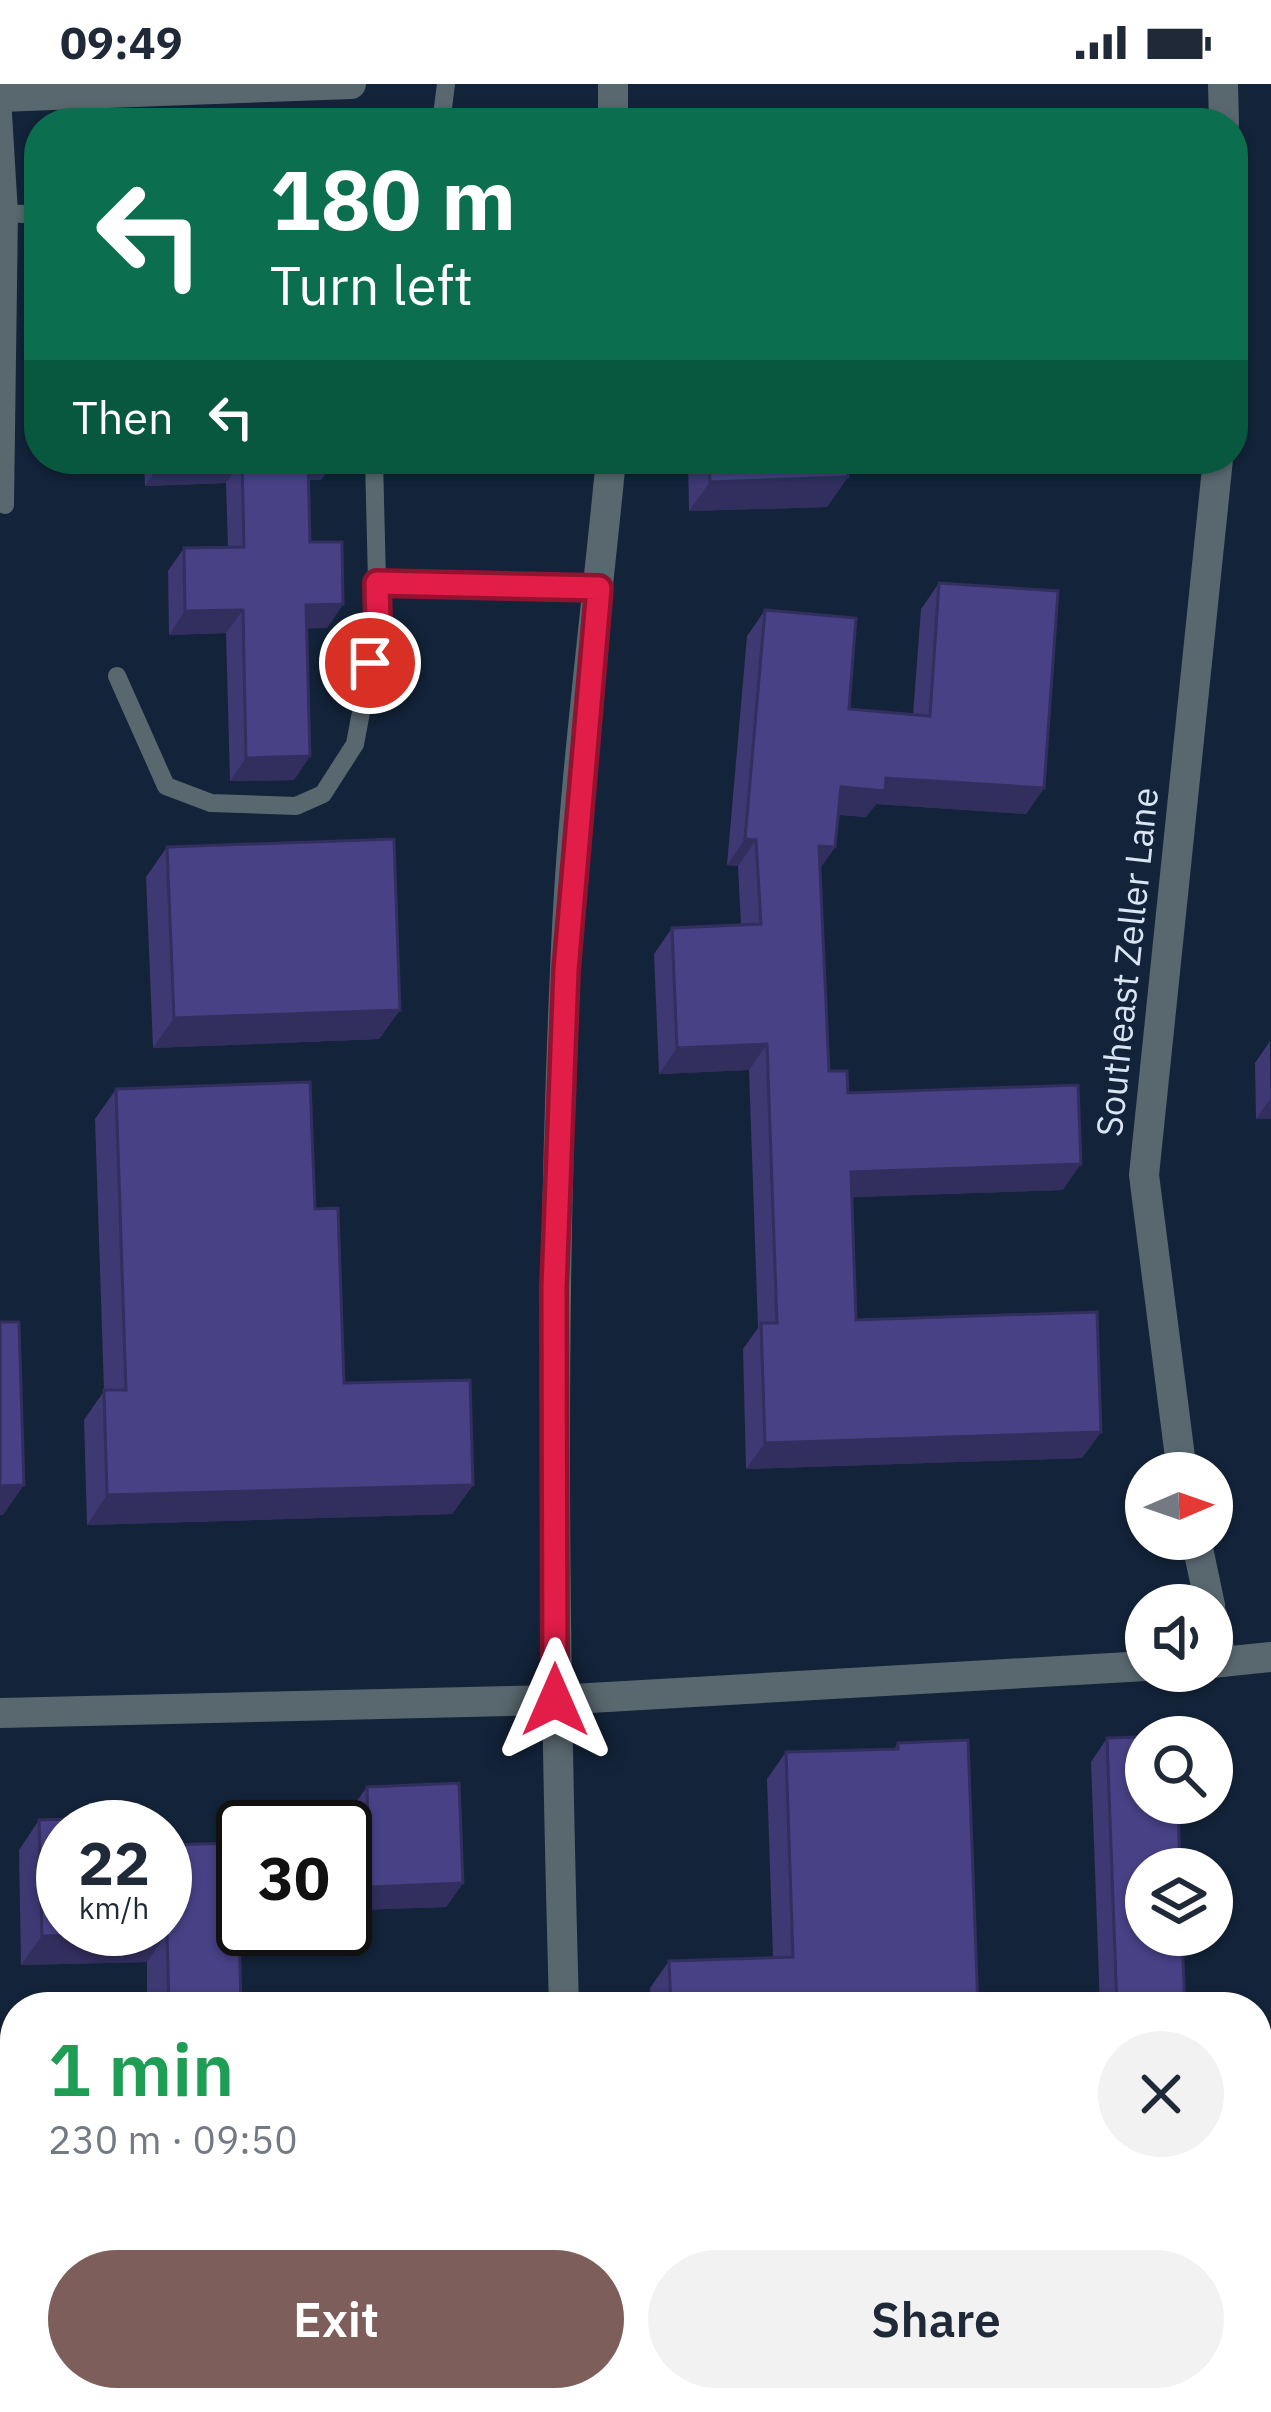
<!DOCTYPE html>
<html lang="en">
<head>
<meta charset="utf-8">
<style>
  body { margin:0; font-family:"IBM Plex Sans",sans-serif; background:#f2f2f3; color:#1f2937; height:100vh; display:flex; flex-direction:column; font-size:45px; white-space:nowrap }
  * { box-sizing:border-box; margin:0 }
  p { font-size:39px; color:#747a83 }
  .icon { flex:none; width:66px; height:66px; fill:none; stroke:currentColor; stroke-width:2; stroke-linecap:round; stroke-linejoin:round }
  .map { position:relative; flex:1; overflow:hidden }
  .sheet { position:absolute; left:0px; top:1908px; width:1272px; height:420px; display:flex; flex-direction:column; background:#fff; border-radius:48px 48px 0 0; box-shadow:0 3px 9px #0004 }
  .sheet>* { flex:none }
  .top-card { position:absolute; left:24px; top:24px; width:1224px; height:366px; border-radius:48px; box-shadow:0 3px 9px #0004; background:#0b6e4f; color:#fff; overflow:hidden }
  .needle { width:78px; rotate:88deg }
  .tools { position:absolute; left:1125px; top:1368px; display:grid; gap:24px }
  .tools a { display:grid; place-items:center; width:108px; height:108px; border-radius:50%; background:#fff; box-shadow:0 3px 9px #0004; font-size:60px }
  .speed { position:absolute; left:36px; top:1716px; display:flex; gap:24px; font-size:60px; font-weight:700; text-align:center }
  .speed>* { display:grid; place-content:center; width:156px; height:156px; border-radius:50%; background:#fff; box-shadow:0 3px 9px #0004; line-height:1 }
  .speed small { font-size:30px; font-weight:400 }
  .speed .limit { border:6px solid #111; border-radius:18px; background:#fff; color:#111 }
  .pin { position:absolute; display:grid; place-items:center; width:102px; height:102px; color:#fff; margin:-51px; border:6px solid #fff; border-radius:50%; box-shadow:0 3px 12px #0007 }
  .me { position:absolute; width:132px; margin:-66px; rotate:0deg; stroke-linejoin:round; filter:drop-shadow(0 0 9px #0008) }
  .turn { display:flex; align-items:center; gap:42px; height:252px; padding:0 48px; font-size:54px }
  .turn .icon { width:156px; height:156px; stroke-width:2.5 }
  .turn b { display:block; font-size:84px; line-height:102px }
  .then { display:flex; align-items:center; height:114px; padding:0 48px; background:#0003; gap:24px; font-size:45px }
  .round { display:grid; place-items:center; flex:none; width:126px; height:126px; border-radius:63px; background:#f2f2f3 }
  .summary { display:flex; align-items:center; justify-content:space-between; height:204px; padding:0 48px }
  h1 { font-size:72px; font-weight:600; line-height:90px; color:#1e9e55 }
  .cta { display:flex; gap:24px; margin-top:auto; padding:24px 48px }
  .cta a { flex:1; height:138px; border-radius:72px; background:#7e5e5a; color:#fff; font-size:48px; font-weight:600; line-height:138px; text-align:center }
  .cta a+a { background:#f2f2f3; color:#1f2937 }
  .status { display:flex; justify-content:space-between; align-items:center; height:84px; padding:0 60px; background:#fff; direction:ltr }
  .status svg { height:33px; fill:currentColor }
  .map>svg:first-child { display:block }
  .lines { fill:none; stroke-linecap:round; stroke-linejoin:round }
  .service { stroke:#59686f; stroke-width:18 }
  .minor { stroke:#59686f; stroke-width:30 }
  .tertiary { stroke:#59686f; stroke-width:30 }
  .wall { fill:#3e3873 }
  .shaded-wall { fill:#322e5e }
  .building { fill:#484186; stroke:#322e5e; stroke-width:3 }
  .route-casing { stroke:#92132f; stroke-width:30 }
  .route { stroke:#e11d48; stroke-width:21 }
  .labels { text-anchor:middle; stroke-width:9; stroke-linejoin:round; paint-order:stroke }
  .street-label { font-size:36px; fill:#dae5f4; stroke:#132339 }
</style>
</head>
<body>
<div class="status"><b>09:49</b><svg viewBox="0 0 49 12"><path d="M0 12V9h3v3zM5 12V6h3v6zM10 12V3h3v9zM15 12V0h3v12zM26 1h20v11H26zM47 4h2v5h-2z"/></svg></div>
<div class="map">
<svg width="1271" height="2328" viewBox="0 0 1271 2328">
  <rect width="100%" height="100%" fill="#132339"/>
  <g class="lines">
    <g class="service">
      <polyline points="2,13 9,129 39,131"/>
      <polyline points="441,39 446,0"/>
      <polyline points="5,421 9,129"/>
      <polyline points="377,499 599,504"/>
      <polyline points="117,592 166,702 211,719 296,722 323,710 355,660 378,538 374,375"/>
    </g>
    <g class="minor">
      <polyline points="1223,0 1224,39"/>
      <polyline points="613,39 613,0"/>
      <polyline points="1182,1389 1144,1091 1218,375"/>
      <polyline points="1196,1455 1210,1521"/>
      <polyline points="1212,1531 1222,1578"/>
      <polyline points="1212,1579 1271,1573"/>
      <polyline points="0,1629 555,1616 1146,1582"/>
      <path d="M564 1923C554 1563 549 1204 567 844 575 688 596 531 611 375"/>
      <polyline points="628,2313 632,2328"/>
    </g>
    <polyline class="tertiary" points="0,13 351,0"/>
  </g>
  <g class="wall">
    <polygon points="144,375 336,375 321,396 308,396 310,458 343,520 327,544 306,544 310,672 294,696 230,697 226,549 169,551 168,487 184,464 228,463 226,399 145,402"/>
    <polygon points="688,375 847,375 848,393 827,423 689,427"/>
    <polygon points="939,499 1044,704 1026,730 876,720 866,733 838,731 835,763 820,784 829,987 848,1009 1063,1106 852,1113 856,1236 1101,1348 1082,1374 746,1385 743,1265 758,1244 749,986 659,990 654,870 672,844 741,841 738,782 727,781 747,552 765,526 849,625 913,631 921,525"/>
    <polygon points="167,763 400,926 379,955 153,964 146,793"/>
    <polygon points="1270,957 1271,1035 1256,1035 1255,979"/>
    <polygon points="116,1005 344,1299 473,1401 452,1430 87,1441 84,1336 104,1307 95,1035"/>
    <polygon points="1107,1654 1185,1923 1100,1923 1091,1678"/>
    <polygon points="898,1659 978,1923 651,1923 650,1904 669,1877 773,1873 767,1695 786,1668 894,1665"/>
    <polygon points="367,1703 463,1799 446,1823 354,1826 350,1726"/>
    <polygon points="39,1736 63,1743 241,1923 147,1923 147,1878 21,1881 19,1766"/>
    <polygon points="109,2313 497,2313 497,2328 143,2328 143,2324 109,2325"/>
  </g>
  <g class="shaded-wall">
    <polygon points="306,375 336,375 321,396 291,397"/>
    <polygon points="242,376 226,399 145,402 161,379"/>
    <polygon points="848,393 827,423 689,427 710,398"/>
    <polygon points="343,520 327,544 289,545 306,521"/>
    <polygon points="243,526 226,549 169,551 185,527"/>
    <polygon points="310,672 294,696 230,697 246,674"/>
    <polygon points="886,694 1044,704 1026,730 876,720 866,733 822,729 841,703"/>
    <polygon points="745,755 756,756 738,782 727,781"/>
    <polygon points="819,762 835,763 817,789"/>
    <polygon points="400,926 379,955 153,964 174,934"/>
    <polygon points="767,960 749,986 659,990 677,964"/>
    <polygon points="1271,1014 1271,1035 1256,1035"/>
    <polygon points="1081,1080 1063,1106 832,1114 851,1088"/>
    <polygon points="1101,1348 1082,1374 746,1385 765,1359"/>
    <polygon points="24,1401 3,1431 0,1431 0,1402"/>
    <polygon points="473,1401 452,1430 87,1441 107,1411"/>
    <polygon points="463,1799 446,1823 354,1826 370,1803"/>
    <polygon points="167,1849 147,1878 21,1881 42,1852"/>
    <rect x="1257" y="2226" width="14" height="29"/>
    <polygon points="118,2313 150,2313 143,2324 109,2325"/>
  </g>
  <g class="building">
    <polygon points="161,375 308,375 310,458 342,458 343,520 306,521 310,672 246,674 243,526 185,527 184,464 244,463 242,376 161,379"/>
    <polygon points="709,375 847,375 848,393 710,398"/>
    <polygon points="939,499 1058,507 1044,704 886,694 885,707 841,703 835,763 819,762 829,987 847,987 848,1009 1078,1001 1081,1080 851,1088 856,1236 1097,1228 1101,1348 765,1359 761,1239 777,1239 767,960 677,964 672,844 761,840 756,756 745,755 765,526 856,534 849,625 930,632"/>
    <polygon points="394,755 400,926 174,934 167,763"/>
    <polygon points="310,998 315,1125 338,1124 344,1299 470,1296 473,1401 107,1411 104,1306 126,1306 116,1005"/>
    <polygon points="0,1238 19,1238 24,1401 0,1402"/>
    <polygon points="1175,1652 1146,1653 1146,1719 1178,1719 1180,1785 1146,1785 1146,1851 1182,1851 1185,1923 1117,1923 1107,1654"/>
    <polygon points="968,1656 978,1923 671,1923 669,1877 793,1873 786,1668 898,1665 898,1659"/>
    <polygon points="459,1699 463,1799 370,1803 367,1703"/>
    <polygon points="119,1734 119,1743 63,1743 63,1845 165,1845 165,1761 237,1759 241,1923 169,1923 167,1849 42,1852 39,1736"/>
    <rect x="1257" y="2071" width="14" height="155"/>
    <rect x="164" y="2313" width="333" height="15"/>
    <polygon points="1271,2320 1271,2328 1046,2328"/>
  </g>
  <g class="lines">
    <defs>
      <polyline id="route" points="370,579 378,538 377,499 599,504 566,886 554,1204 555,1616"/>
    </defs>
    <use href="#route" class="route-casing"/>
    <use href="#route" class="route"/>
  </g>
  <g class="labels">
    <g class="street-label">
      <text transform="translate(1127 878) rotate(-84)" y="13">Southeast Zeller Lane</text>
    </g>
  </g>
</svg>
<div class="tools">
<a><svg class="needle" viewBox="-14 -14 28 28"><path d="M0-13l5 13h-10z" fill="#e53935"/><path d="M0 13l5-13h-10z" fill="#747a83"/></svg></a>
<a><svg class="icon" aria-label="sound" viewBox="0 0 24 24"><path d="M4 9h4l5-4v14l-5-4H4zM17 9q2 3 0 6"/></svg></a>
<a><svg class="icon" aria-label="search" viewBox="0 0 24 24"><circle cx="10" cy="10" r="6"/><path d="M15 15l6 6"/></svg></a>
<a><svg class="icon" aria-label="layers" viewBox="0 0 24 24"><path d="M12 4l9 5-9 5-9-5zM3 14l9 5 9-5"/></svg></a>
</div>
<div class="speed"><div>22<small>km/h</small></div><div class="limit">30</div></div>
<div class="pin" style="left:370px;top:579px;background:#d93025"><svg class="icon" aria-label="arrive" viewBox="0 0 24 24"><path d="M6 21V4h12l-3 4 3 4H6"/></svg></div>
<svg class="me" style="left:555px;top:1616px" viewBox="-20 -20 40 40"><path d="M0-17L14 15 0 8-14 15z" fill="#e11d48" stroke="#fff" stroke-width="4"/></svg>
<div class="top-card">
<div class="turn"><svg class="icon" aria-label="left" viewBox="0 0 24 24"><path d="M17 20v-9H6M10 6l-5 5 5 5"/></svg><div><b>180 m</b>Turn left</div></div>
<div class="then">Then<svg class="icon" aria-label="left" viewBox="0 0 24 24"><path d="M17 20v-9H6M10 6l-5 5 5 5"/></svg></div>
</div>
<section class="sheet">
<div class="summary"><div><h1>1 min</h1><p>230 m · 09:50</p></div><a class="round"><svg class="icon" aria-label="close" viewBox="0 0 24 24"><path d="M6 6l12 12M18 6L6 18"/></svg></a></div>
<div class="cta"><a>Exit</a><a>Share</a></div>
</section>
</div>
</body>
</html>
